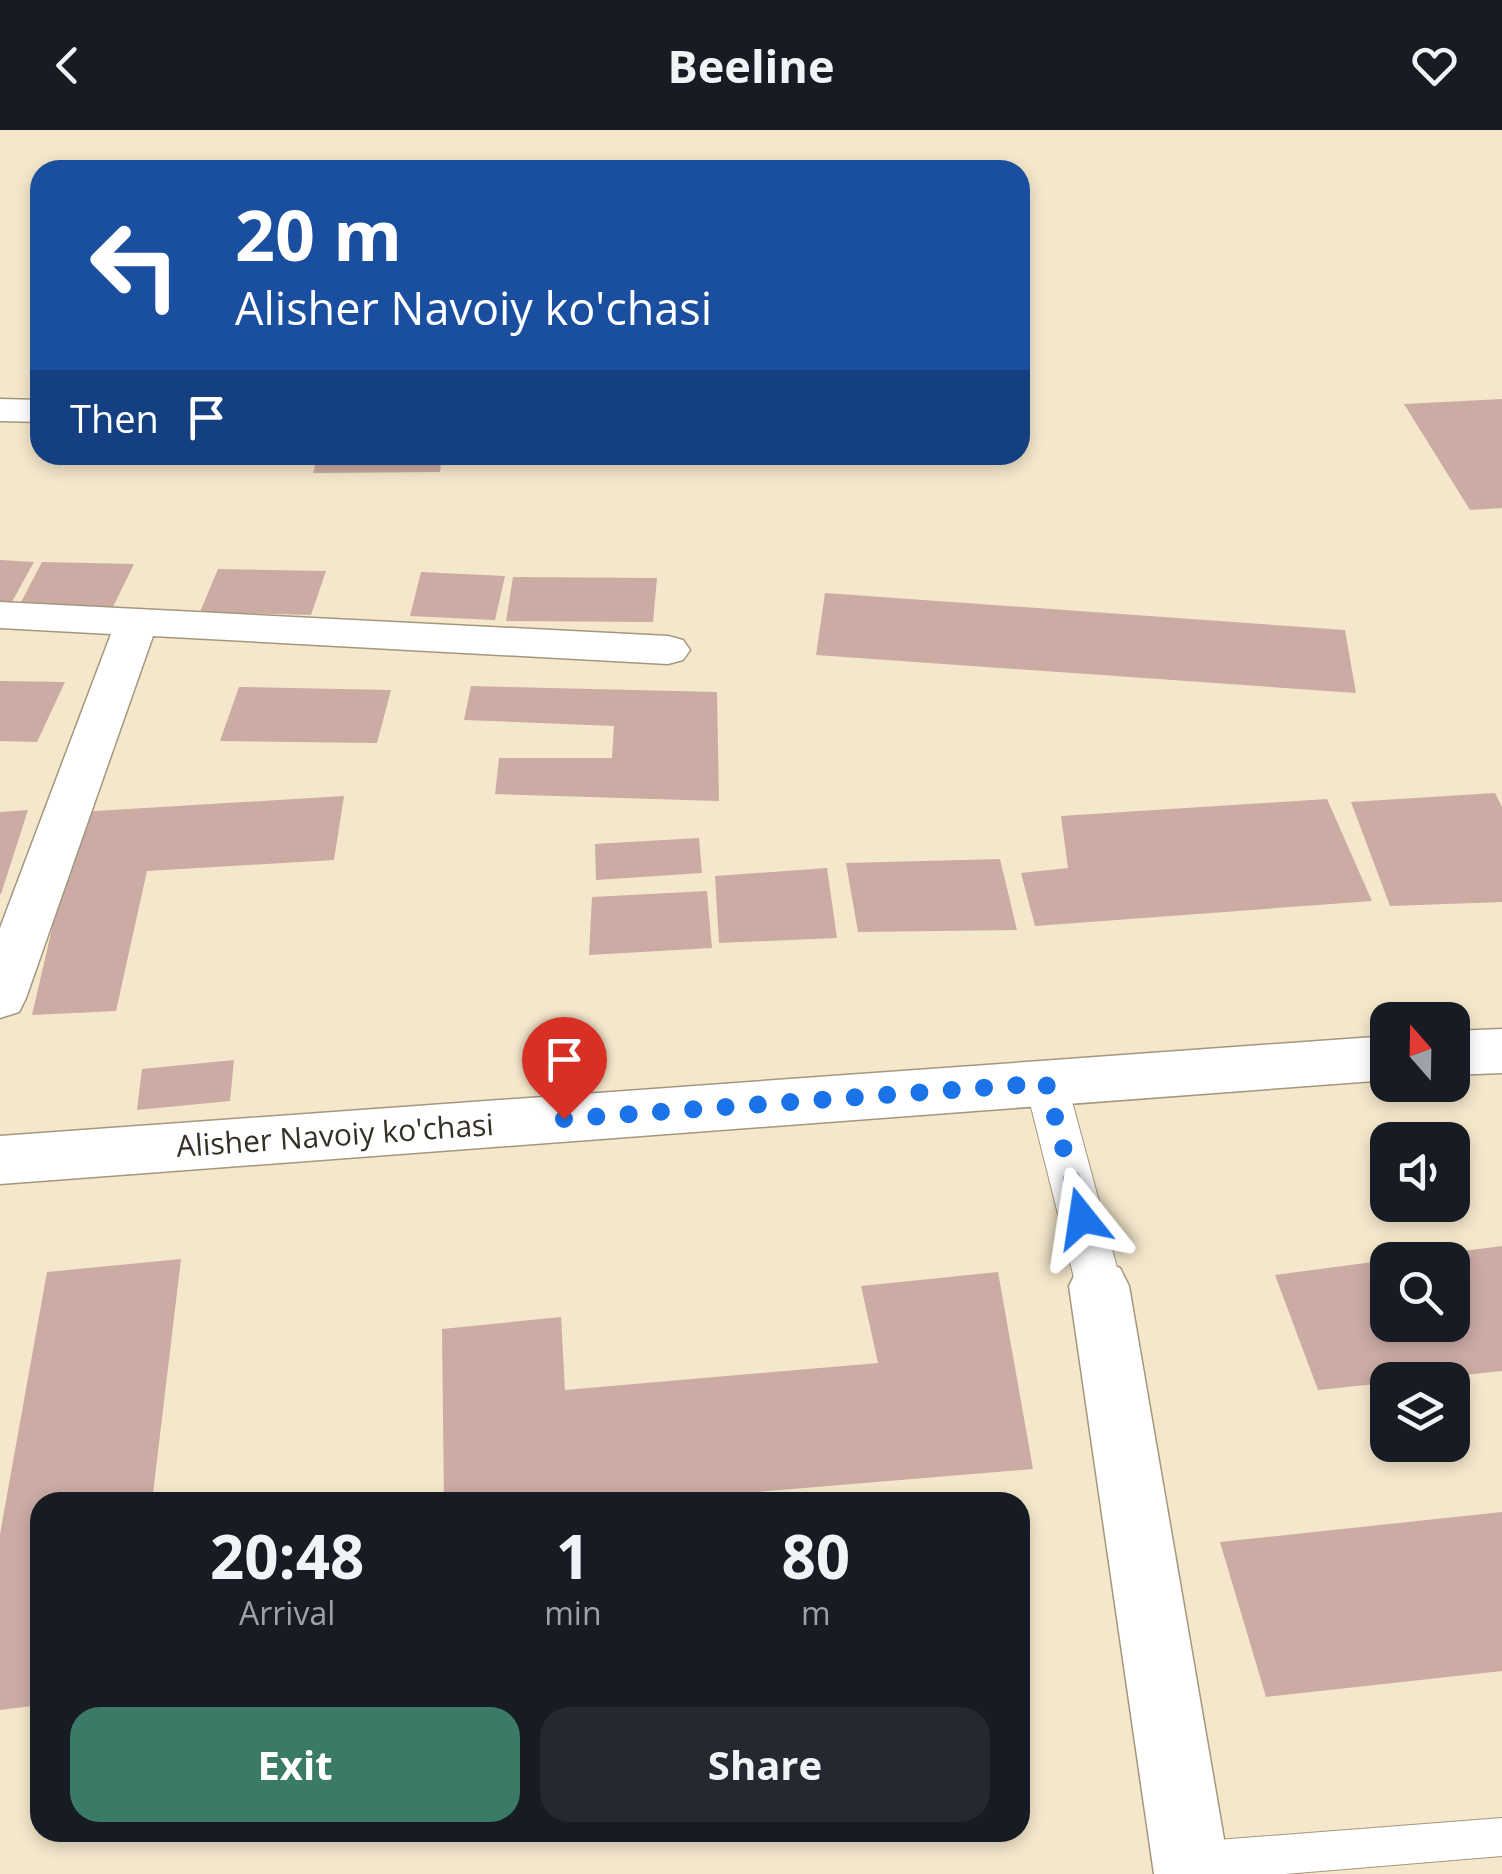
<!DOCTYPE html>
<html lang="en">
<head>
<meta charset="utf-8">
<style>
  body { margin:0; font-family:"Open Sans",sans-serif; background:#242831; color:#f1f3f6; height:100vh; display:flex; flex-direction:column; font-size:38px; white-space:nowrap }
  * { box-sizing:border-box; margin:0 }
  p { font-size:32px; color:#9ea1a6 }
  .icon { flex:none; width:55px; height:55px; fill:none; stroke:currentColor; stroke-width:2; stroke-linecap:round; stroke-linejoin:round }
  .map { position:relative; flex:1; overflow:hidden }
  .drawer { position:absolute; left:30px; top:1362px; width:1000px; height:350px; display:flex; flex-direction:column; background:#171b24; border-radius:30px; box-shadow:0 5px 15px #0003 }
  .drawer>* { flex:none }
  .hud { position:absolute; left:30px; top:30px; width:1000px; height:305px; border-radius:30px; box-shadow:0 5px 15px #0003; background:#1a4fa0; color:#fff; overflow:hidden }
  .needle { width:65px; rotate:340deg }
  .fabs { position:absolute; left:1370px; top:872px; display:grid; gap:20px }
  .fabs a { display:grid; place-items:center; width:100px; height:100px; border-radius:20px; background:#171b24; box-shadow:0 5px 15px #0003; font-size:50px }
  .pin { position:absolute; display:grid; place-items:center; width:85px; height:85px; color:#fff; margin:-102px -42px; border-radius:50% 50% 50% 0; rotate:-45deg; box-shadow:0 0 10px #0007 }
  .pin .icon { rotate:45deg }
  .me { position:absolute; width:110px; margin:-55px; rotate:345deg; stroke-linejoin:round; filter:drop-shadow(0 0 8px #0008) }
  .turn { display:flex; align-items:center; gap:35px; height:210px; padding:0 40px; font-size:45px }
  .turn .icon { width:130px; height:130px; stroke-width:2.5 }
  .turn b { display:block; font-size:70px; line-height:85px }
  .then { display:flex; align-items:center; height:95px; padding:0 40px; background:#0003; gap:20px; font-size:38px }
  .eta { display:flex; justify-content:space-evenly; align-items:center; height:170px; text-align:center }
  .eta b { font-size:60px; font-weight:700; line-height:70px }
  .primary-button { display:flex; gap:20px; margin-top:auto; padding:20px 40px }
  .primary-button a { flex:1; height:115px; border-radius:30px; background:#3b7a66; color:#fff; font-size:40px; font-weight:700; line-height:115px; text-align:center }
  .primary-button a+a { background:#242831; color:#f1f3f6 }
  header { display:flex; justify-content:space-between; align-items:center; height:130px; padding:0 40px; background:#171b24; font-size:45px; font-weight:700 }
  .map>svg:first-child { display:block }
  .building { fill:#cbaba4 }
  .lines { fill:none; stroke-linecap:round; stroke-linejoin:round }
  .service-casing { stroke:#a3977d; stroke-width:2 }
  .pedestrian-casing { stroke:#a3977d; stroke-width:2 }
  .minor-casing { stroke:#a3977d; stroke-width:3 }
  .tertiary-casing { stroke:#a3977d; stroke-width:3 }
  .service { fill:#fff; fill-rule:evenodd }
  .pedestrian { fill:#fff; fill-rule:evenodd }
  .minor { fill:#fff; fill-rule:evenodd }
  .tertiary { fill:#fff; fill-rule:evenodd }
  .route { stroke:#1a73e8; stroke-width:18; stroke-dasharray:0 32.4 }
  .labels { text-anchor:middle; stroke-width:10; stroke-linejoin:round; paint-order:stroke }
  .street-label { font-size:30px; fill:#353025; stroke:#fff }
</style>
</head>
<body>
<header><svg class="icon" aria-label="back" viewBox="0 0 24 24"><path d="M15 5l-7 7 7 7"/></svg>Beeline<svg class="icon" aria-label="heart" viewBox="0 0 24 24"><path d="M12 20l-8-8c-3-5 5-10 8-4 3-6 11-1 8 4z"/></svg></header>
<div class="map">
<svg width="1502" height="1744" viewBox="0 0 1502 1744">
  <rect width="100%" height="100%" fill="#f4e7cb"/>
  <g class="building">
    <polygon points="1502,269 1502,378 1470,380 1404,274"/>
    <polygon points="216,325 308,325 304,335 213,332"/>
    <polygon points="442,326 440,342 313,343 317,328"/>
    <polygon points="0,430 34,432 9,477 0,476"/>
    <polygon points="42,432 134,434 113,477 20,474"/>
    <polygon points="218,439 326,441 311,485 200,482"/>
    <polygon points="421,442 505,446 495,490 410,486"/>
    <polygon points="513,447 657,448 653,492 506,491"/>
    <polygon points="825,463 1345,500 1356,563 816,525"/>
    <polygon points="0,551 65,552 37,612 0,611"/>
    <polygon points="471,556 717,562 719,671 495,664 499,628 612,628 614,596 464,590"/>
    <polygon points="239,557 391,560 377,613 220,611"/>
    <polygon points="1495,663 1502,677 1502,772 1390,776 1351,672"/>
    <polygon points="344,666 334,730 147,741 116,881 32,885 79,682"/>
    <polygon points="1327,669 1372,771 1035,796 1021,743 1068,738 1061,686"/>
    <polygon points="28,680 1,764 0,764 0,682"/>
    <polygon points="699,708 702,743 596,750 595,714"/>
    <polygon points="1000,729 1017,800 858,802 846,733"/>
    <polygon points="827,738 837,808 719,813 715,746"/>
    <polygon points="707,761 712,818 589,825 592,767"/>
    <polygon points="234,930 230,971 137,980 142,939"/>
    <polygon points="1502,1116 1502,1241 1318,1260 1275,1145 1388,1130 1388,1195 1452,1195 1452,1130 1409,1128"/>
    <polygon points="181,1129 152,1372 40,1372 40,1575 0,1580 0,1404 47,1142"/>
    <polygon points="998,1142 1033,1339 637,1372 444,1372 442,1199 561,1187 565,1260 878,1233 861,1156"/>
    <polygon points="1502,1382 1502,1541 1266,1567 1220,1412"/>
  </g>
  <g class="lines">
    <defs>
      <polygon id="service" points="1502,1688 1502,1726 1285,1744 1176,1744 1171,1732 1177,1718 1191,1712"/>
      <polygon id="pedestrian" points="1046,936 1061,941 1067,953 1122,1156 1115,1170 1099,1176 1083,1170 1076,1156 1025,953 1031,941"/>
      <g id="minor">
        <polygon points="0,269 40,270 40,292 0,291"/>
        <polygon points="0,472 668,506 683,510 690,520 683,530 668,534 153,506 26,868 19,882 0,888 0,798 111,504 0,498"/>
        <polygon points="1099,1130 1120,1138 1129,1156 1230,1744 1154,1744 1069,1156 1078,1138"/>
      </g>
      <g id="tertiary">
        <polygon points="1502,899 1502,943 1452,945 1452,901"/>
        <polygon points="1388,906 1388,950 0,1054 0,1006"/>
      </g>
    </defs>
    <use href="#service" class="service-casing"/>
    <use href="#pedestrian" class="pedestrian-casing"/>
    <use href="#minor" class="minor-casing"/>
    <use href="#tertiary" class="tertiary-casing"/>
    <use href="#service" class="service"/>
    <use href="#pedestrian" class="pedestrian"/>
    <use href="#minor" class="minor"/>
    <use href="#tertiary" class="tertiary"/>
  </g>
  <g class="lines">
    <polyline class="route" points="564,989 1046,953 1082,1088"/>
  </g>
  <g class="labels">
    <g class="street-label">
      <text transform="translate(335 1006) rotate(-4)" y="10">Alisher Navoiy ko'chasi</text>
    </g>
  </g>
</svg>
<div class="fabs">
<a><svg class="needle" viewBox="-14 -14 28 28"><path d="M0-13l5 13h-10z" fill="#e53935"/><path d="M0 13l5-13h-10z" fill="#9ea1a6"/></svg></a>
<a><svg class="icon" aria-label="sound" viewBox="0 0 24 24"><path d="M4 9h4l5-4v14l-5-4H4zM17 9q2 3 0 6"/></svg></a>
<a><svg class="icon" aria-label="search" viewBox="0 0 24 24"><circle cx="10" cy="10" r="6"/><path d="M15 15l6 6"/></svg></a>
<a><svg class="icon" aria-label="layers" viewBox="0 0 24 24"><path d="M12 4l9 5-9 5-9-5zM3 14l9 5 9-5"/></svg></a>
</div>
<div class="pin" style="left:564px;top:989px;background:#d93025"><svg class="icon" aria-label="arrive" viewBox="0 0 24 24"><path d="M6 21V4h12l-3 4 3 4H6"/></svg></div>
<svg class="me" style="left:1082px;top:1088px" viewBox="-20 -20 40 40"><path d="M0-17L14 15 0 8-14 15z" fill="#1a73e8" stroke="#fff" stroke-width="4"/></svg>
<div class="hud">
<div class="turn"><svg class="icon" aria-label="left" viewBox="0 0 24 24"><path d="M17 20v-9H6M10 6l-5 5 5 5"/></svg><div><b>20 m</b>Alisher Navoiy ko'chasi</div></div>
<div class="then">Then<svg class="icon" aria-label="arrive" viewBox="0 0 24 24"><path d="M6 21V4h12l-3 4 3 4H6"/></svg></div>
</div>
<section class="drawer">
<div class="eta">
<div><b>20:48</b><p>Arrival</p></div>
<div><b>1</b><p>min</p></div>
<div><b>80</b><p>m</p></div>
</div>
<div class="primary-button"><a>Exit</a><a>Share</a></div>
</section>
</div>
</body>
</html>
